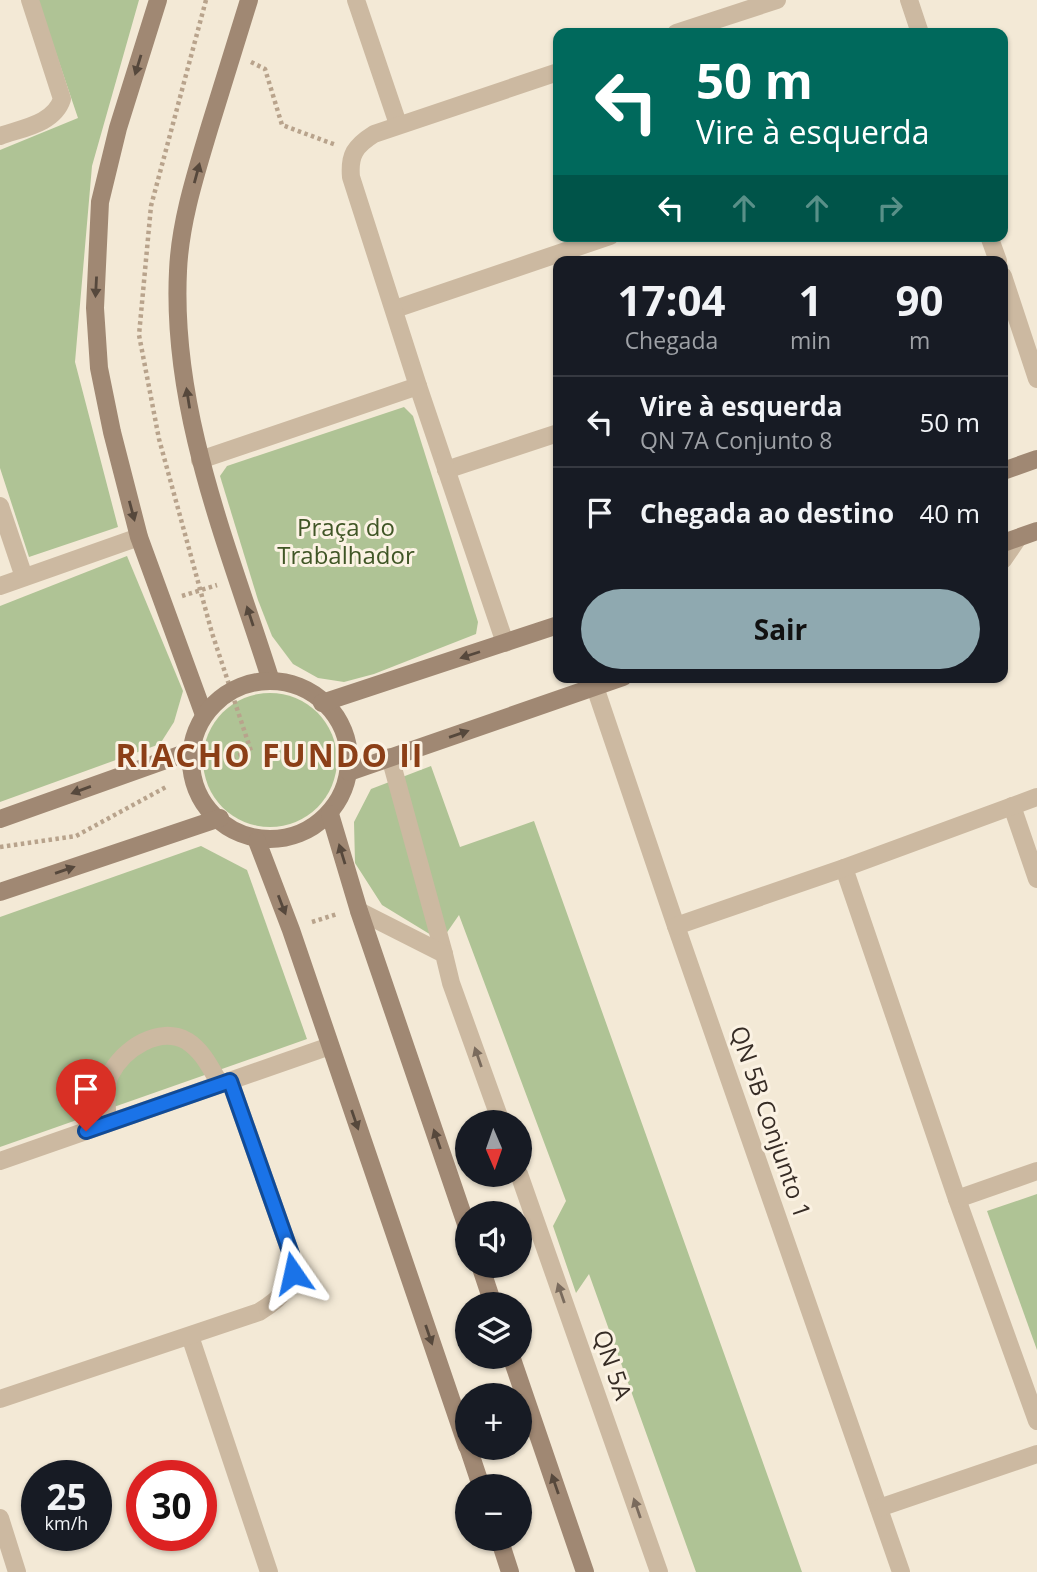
<!DOCTYPE html>
<html lang="pt">
<head>
<meta charset="utf-8">
<style>
  body { margin:0; font-family:"Open Sans",sans-serif; background:#20242c; color:#f1f3f6; height:100vh; display:flex; flex-direction:column; font-size:26px; white-space:nowrap }
  * { box-sizing:border-box; margin:0 }
  p { font-size:23px; color:#9ea1a6 }
  .icon { flex:none; width:38px; height:38px; fill:none; stroke:currentColor; stroke-width:2; stroke-linecap:round; stroke-linejoin:round }
  .map { position:relative; flex:1; overflow:hidden }
  .drawer { position:absolute; left:553px; top:256px; width:455px; height:427px; display:flex; flex-direction:column; background:#171b24; border-radius:14px; box-shadow:0 2px 5px #0004 }
  .drawer>* { flex:none }
  .hud { position:absolute; left:553px; top:28px; width:455px; height:214px; border-radius:14px; box-shadow:0 2px 5px #0004; background:#00695c; color:#fff; overflow:hidden }
  .needle { width:46px; rotate:178deg }
  .controls { position:absolute; left:455px; top:1110px; display:grid; gap:14px }
  .controls a { display:grid; place-items:center; width:77px; height:77px; border-radius:50%; background:#171b24; box-shadow:0 2px 5px #0004; font-size:35px }
  .speed { position:absolute; left:21px; top:1460px; display:flex; gap:14px; font-size:35px; font-weight:700; text-align:center }
  .speed>* { display:grid; place-content:center; width:91px; height:91px; border-radius:50%; background:#171b24; box-shadow:0 2px 5px #0004; line-height:1 }
  .speed small { font-size:18px; font-weight:400 }
  .speed .limit { border:10px solid #d22; background:#fff; color:#111 }
  .pin { position:absolute; display:grid; place-items:center; width:60px; height:60px; color:#fff; margin:-72px -30px; border-radius:50% 50% 50% 0; rotate:-45deg; box-shadow:0 0 7px #0007 }
  .pin .icon { rotate:45deg }
  .me { position:absolute; width:77px; margin:-38px; rotate:349deg; stroke-linejoin:round; filter:drop-shadow(0 0 5px #0008) }
  .turn { display:flex; align-items:center; gap:24px; height:147px; padding:0 28px; font-size:32px }
  .turn .icon { width:91px; height:91px; stroke-width:2.5 }
  .turn b { display:block; font-size:49px; line-height:60px }
  .lanes { display:flex; align-items:center; height:66px; padding:0 28px; background:#0003; justify-content:center; gap:35px; direction:ltr }
  .lanes .off { opacity:.35 }
  .eta { display:flex; justify-content:space-evenly; align-items:center; height:119px; text-align:center }
  .eta b { font-size:42px; font-weight:700; line-height:49px }
  .button { display:flex; gap:14px; margin-top:auto; padding:14px 28px }
  .button a { flex:1; height:80px; border-radius:42px; background:#8fa9b0; color:#111; font-size:28px; font-weight:700; line-height:80px; text-align:center }
  ul { padding:0; list-style:none }
  li { display:flex; align-items:center; gap:21px; height:91px; padding:0 28px; border-top:2px solid #363941 }
  li div { flex:1 }
  li b { display:block; font-size:26px }
  li em { font-style:normal }
  .map>svg:first-child { display:block }
  .green { fill:#afc395 }
  .lines { fill:none; stroke-linecap:round; stroke-linejoin:round }
  .path { stroke:#b8a38c; stroke-width:4.5; stroke-dasharray:3.5 3.5; stroke-linecap:butt }
  .lane { stroke:#ccb9a1; stroke-width:18 }
  .street { stroke:#ccb9a1; stroke-width:18 }
  .secondary { stroke:#a08873; stroke-width:18 }
  .oneway { fill:#56483c }
  .oneway2 { fill:#7a6b5d }
  .route-casing { stroke:#114b97; stroke-width:18 }
  .route { stroke:#1a73e8; stroke-width:12 }
  .labels { text-anchor:middle; stroke-width:6; stroke-linejoin:round; paint-order:stroke }
  .park-label { font-size:24px; fill:#405626; stroke:#fbf2e3 }
  .street-label { font-size:24px; fill:#362c25; stroke:#fbf2e3 }
  .district-label { font-size:32px; font-weight:bold; letter-spacing:2px; fill:#8c3f17; stroke:#fbf2e3 }
</style>
</head>
<body>
<div class="map">
<svg width="1037" height="1572" viewBox="0 0 1037 1572">
  <rect width="100%" height="100%" fill="#f3e9d6"/>
  <g class="green">
    <polygon points="38,0 139,0 92,166 75,362 118,527 29,557 0,468 0,150 78,118"/>
    <polygon points="404,407 413,416 478,622 476,634 374,674 344,682 318,678 293,664 272,636 258,600 220,476 227,466"/>
    <polygon points="127,556 183,691 174,722 160,744 0,802 0,606"/>
    <circle cx="270" cy="760" r="67"/>
    <polygon points="431,766 460,847 534,821 802,1572 696,1572 589,1274 576,1293 553,1226 566,1201 459,915 441,941 382,905 355,863 354,822 371,789"/>
    <polygon points="201,846 247,870 307,1039 0,1147 0,917"/>
    <polygon points="1037,1194 1037,1350 987,1211"/>
  </g>
  <g class="lines">
    <g class="path">
      <polyline points="206,0 151,206 139,335 159,439 212,633 251,751 209,766"/>
      <polyline points="251,62 265,69 282,125 336,145"/>
      <polyline points="182,596 217,585"/>
      <polyline points="0,847 76,836 166,787"/>
      <polyline points="312,922 337,914"/>
    </g>
    <g class="lane">
      <polyline points="1003,560 1018,538"/>
      <polyline points="390,757 444,954"/>
      <polyline points="359,911 444,954 451,983 501,1122"/>
      <path d="M108 1123C107 1109 104 1088 110 1075 123 1049 159 1025 187 1041 203 1051 211 1069 220 1084"/>
      <polyline points="519,1174 659,1572"/>
    </g>
    <g class="street">
      <polyline points="356,0 398,124"/>
      <polyline points="909,0 920,33"/>
      <polyline points="676,33 777,0"/>
      <path d="M0 136C22 128 54 124 62 99L30 0"/>
      <polyline points="989,236 998,261"/>
      <polyline points="1003,276 1037,379"/>
      <polyline points="395,309 610,236"/>
      <polyline points="200,460 418,386"/>
      <polyline points="446,470 558,433"/>
      <polyline points="0,506 24,577"/>
      <polyline points="0,586 139,537"/>
      <path d="M505 643 418 386 351 177C349 155 355 146 374 134L558 72"/>
      <polyline points="595,687 676,926 901,1572"/>
      <polyline points="1012,806 1037,879"/>
      <polyline points="844,868 957,1199 1037,1421"/>
      <polyline points="676,926 844,868 1037,797"/>
      <polyline points="0,1161 330,1046"/>
      <polyline points="957,1199 1037,1171"/>
      <polyline points="190,1336 269,1572"/>
      <path d="M0 1399 259 1312C285 1296 294 1285 291 1254L230 1081"/>
      <polyline points="879,1508 1037,1454"/>
      <polyline points="0,1518 17,1572"/>
    </g>
    <g class="secondary">
      <polyline points="158,0 118,128 100,202 95,308 99,368 112,432 139,537 204,715"/>
      <path d="M249 0C236 42 223 84 210 126 196 173 180 222 178 271 171 413 229 548 271 681"/>
      <polyline points="1003,471 1037,459"/>
      <polyline points="1003,543 1037,531"/>
      <circle cx="270" cy="760" r="79"/>
      <polyline points="322,703 558,625"/>
      <polyline points="349,772 623,677"/>
      <polyline points="330,814 359,911 467,1227"/>
      <polyline points="0,819 191,751"/>
      <polyline points="257,841 291,930 467,1446"/>
      <polyline points="0,892 220,818"/>
      <polyline points="480,1265 493,1304"/>
      <polyline points="511,1356 585,1572"/>
      <polyline points="468,1447 481,1486"/>
      <polyline points="499,1538 510,1572"/>
    </g>
  </g>
  <defs><path id="oneway-solid" d="M-6-.8H1V-3.2L6.5 0L1 3.2V.8H-6Z" transform="scale(1.75)"/></defs>
  <g class="oneway">
    <use href="#oneway-solid" transform="translate(138 65) rotate(107)"/>
    <use href="#oneway-solid" transform="translate(197 173) rotate(-75)"/>
    <use href="#oneway-solid" transform="translate(96 287) rotate(93)"/>
    <use href="#oneway-solid" transform="translate(188 398) rotate(-99)"/>
    <use href="#oneway-solid" transform="translate(132 511) rotate(75)"/>
    <use href="#oneway-solid" transform="translate(250 616) rotate(-108)"/>
    <use href="#oneway-solid" transform="translate(470 655) rotate(162)"/>
    <use href="#oneway-solid" transform="translate(459 734) rotate(-19)"/>
    <use href="#oneway-solid" transform="translate(81 790) rotate(160)"/>
    <use href="#oneway-solid" transform="translate(342 854) rotate(-107)"/>
    <use href="#oneway-solid" transform="translate(65 870) rotate(-19)"/>
    <use href="#oneway-solid" transform="translate(282 905) rotate(69)"/>
    <use href="#oneway-solid" transform="translate(355 1120) rotate(71)"/>
    <use href="#oneway-solid" transform="translate(437 1139) rotate(-109)"/>
    <use href="#oneway-solid" transform="translate(429 1335) rotate(71)"/>
    <use href="#oneway-solid" transform="translate(555 1484) rotate(-109)"/>
  </g>
  <g class="oneway2">
    <use href="#oneway-solid" transform="translate(478 1057) rotate(-109)"/>
    <use href="#oneway-solid" transform="translate(561 1293) rotate(-109)"/>
    <use href="#oneway-solid" transform="translate(637 1508) rotate(-109)"/>
  </g>
  <g class="lines">
    <defs>
      <polyline id="route" points="86,1131 230,1081 291,1254 293,1273"/>
    </defs>
    <use href="#route" class="route-casing"/>
    <use href="#route" class="route"/>
  </g>
  <g class="labels">
    <g class="park-label">
      <text x="346" y="536">Praça do<tspan x="346" dy="28">Trabalhador</tspan></text>
    </g>
    <g class="street-label">
      <text transform="translate(770 1122) rotate(71)" y="8">QN 5B Conjunto 1</text>
      <text transform="translate(612 1365) rotate(71)" y="8">QN 5A</text>
    </g>
    <g class="district-label">
      <text x="270" y="767">RIACHO FUNDO II</text>
    </g>
  </g>
</svg>
<div class="controls">
<a><svg class="needle" viewBox="-14 -14 28 28"><path d="M0-13l5 13h-10z" fill="#e53935"/><path d="M0 13l5-13h-10z" fill="#9ea1a6"/></svg></a>
<a><svg class="icon" aria-label="sound" viewBox="0 0 24 24"><path d="M4 9h4l5-4v14l-5-4H4zM17 9q2 3 0 6"/></svg></a>
<a><svg class="icon" aria-label="layers" viewBox="0 0 24 24"><path d="M12 4l9 5-9 5-9-5zM3 14l9 5 9-5"/></svg></a>
<a>+</a>
<a>−</a>
</div>
<div class="speed"><div>25<small>km/h</small></div><div class="limit">30</div></div>
<div class="pin" style="left:86px;top:1131px;background:#d93025"><svg class="icon" aria-label="arrive" viewBox="0 0 24 24"><path d="M6 21V4h12l-3 4 3 4H6"/></svg></div>
<svg class="me" style="left:293px;top:1273px" viewBox="-20 -20 40 40"><path d="M0-17L14 15 0 8-14 15z" fill="#1a73e8" stroke="#fff" stroke-width="4"/></svg>
<div class="hud">
<div class="turn"><svg class="icon" aria-label="left" viewBox="0 0 24 24"><path d="M17 20v-9H6M10 6l-5 5 5 5"/></svg><div><b>50 m</b>Vire à esquerda</div></div>
<div class="lanes"><svg class="icon" aria-label="left" viewBox="0 0 24 24"><path d="M17 20v-9H6M10 6l-5 5 5 5"/></svg><svg class="icon off" aria-label="ahead" viewBox="0 0 24 24"><path d="M12 20V5M6 11l6-6 6 6"/></svg><svg class="icon off" aria-label="ahead" viewBox="0 0 24 24"><path d="M12 20V5M6 11l6-6 6 6"/></svg><svg class="icon off" aria-label="right" viewBox="0 0 24 24"><path d="M7 20v-9h11M14 6l5 5-5 5"/></svg></div>
</div>
<section class="drawer">
<div class="eta">
<div><b>17:04</b><p>Chegada</p></div>
<div><b>1</b><p>min</p></div>
<div><b>90</b><p>m</p></div>
</div>
<ul>
<li><svg class="icon" aria-label="left" viewBox="0 0 24 24"><path d="M17 20v-9H6M10 6l-5 5 5 5"/></svg><div><b>Vire à esquerda</b><p>QN 7A Conjunto 8</p></div><em>50 m</em></li>
<li><svg class="icon" aria-label="arrive" viewBox="0 0 24 24"><path d="M6 21V4h12l-3 4 3 4H6"/></svg><div><b>Chegada ao destino</b></div><em>40 m</em></li>
</ul>
<div class="button"><a>Sair</a></div>
</section>
</div>
</body>
</html>
